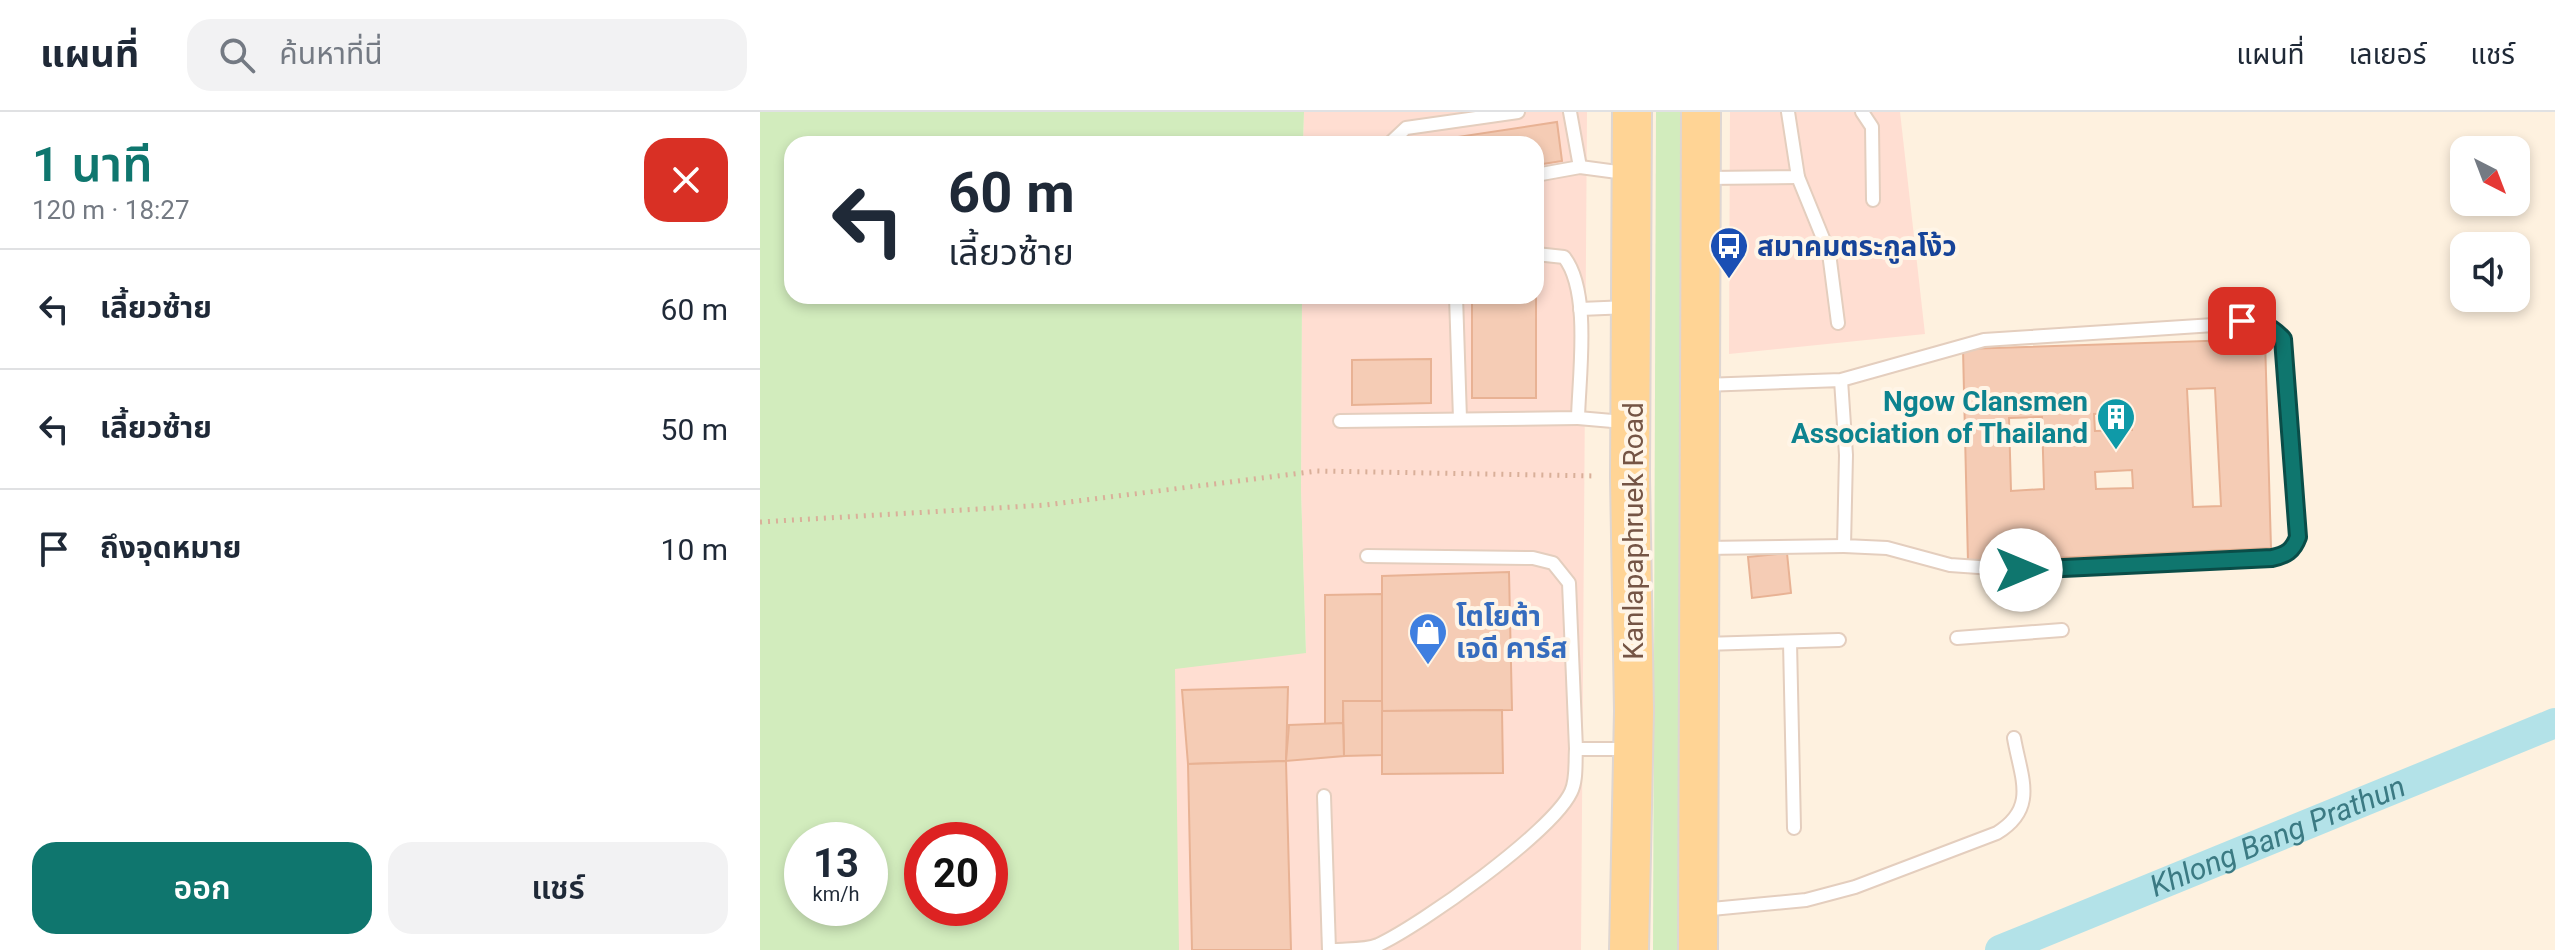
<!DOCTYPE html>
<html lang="th">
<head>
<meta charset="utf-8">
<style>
  body { margin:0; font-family:Roboto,"Noto Sans Thai",sans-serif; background:#f2f2f3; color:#1f2937; height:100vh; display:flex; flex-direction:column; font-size:30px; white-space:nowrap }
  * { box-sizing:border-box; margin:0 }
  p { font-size:26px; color:#747a83 }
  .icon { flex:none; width:44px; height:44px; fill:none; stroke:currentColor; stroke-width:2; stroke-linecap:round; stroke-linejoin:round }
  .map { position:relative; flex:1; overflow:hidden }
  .sheet { display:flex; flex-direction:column; background:#fff; width:760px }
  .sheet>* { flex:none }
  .banner { position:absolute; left:24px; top:24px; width:760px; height:168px; border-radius:24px; box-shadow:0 4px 12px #0003; background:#fff; color:#1f2937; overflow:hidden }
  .needle { width:52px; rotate:138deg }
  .buttons { position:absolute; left:1690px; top:24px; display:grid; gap:16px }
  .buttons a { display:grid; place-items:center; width:80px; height:80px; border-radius:16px; background:#fff; box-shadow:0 4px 12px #0003; font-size:40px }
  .speed { position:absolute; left:24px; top:710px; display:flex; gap:16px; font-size:40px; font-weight:700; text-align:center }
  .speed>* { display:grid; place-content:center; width:104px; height:104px; border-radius:50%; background:#fff; box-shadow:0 4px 12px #0003; line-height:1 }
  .speed small { font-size:20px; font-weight:400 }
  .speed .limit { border:12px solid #d22; background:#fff; color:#111 }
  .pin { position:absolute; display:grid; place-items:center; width:68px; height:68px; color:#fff; margin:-34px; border-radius:16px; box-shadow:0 4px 12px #0006 }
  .me { position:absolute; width:88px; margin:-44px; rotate:90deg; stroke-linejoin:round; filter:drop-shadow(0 0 6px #0008) }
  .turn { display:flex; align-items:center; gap:28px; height:168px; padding:0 32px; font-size:36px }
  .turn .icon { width:104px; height:104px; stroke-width:2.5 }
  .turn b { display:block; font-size:56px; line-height:68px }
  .round { display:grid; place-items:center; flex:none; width:84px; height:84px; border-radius:24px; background:#f2f2f3 }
  .head { display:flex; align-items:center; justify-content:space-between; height:136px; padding:0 32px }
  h1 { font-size:48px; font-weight:600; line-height:60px; color:#0f766e }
  .action { display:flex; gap:16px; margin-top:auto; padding:16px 32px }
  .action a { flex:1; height:92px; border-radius:24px; background:#0f766e; color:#fff; font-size:32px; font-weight:600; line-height:92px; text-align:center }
  .action a+a { background:#f2f2f3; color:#1f2937 }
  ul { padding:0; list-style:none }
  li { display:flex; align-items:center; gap:24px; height:120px; padding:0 32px; border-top:2px solid #e0e1e3 }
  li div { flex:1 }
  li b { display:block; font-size:30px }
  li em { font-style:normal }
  header { display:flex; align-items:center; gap:48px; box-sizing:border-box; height:112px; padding:0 40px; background:#fff; border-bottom:2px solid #e0e1e3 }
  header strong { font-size:38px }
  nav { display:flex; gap:44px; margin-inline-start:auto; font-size:28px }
  .search { width:560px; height:72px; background:#f2f2f3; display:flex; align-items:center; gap:20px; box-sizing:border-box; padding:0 28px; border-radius:24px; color:#747a83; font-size:30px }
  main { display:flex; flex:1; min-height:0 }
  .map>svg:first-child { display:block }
  .commercial { fill:#ffded2 }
  .green { fill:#d2ecbd; fill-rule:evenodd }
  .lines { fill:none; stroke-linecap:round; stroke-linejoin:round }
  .canal { stroke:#b3e2e8; stroke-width:30 }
  .building { fill:#f5ccb5; stroke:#e8b294; stroke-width:2; fill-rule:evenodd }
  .service-casing { stroke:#e4cebe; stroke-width:16 }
  .primary-casing { stroke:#ded6d2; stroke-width:42 }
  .path { stroke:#d9af99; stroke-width:5; stroke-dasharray:2 6; stroke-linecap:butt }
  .service { stroke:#fff; stroke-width:12 }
  .primary { stroke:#ffd495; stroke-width:38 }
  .route-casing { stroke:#0a4d48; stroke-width:20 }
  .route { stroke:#0f766e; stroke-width:14 }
  .labels { text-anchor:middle; stroke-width:8; stroke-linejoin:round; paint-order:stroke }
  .transit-label { font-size:28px; font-weight:bold; fill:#164399; stroke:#fff5e7; text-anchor:start }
  .culture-label { font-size:28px; font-weight:bold; fill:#0d838f; stroke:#fff5e7; text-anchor:end }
  .street-label { font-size:28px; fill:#755545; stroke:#fff5e7 }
  .shop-label { font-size:28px; font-weight:bold; fill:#366cbe; stroke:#fff5e7; text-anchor:start }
  .water-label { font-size:30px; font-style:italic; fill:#3b7a83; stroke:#fff5e7 }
</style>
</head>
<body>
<header>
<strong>แผนที่</strong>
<div class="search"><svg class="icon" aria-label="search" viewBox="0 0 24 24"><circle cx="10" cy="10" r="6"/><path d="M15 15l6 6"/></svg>ค้นหาที่นี่</div>
<nav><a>แผนที่</a><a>เลเยอร์</a><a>แชร์</a></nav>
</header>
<main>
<section class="sheet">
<div class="head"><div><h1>1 นาที</h1><p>120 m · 18:27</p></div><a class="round" style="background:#d93025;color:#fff"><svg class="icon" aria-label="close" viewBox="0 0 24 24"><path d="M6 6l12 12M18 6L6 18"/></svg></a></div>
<ul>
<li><svg class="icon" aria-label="left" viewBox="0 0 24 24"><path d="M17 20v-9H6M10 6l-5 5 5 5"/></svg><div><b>เลี้ยวซ้าย</b></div><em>60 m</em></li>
<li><svg class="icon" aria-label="left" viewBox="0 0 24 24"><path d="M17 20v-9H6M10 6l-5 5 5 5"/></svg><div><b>เลี้ยวซ้าย</b></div><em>50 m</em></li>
<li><svg class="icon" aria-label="arrive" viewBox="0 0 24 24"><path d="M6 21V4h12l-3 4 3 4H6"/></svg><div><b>ถึงจุดหมาย</b></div><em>10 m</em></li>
</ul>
<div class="action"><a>ออก</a><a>แชร์</a></div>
</section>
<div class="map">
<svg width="1795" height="838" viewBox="0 0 1795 838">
  <rect width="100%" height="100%" fill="#fef1df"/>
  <g class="commercial">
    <polygon points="544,0 827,0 821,838 415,838 406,557 546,540 541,378 542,184 776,184 776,32 543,32"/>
    <polygon points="970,0 1140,0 1165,222 969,242"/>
  </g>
  <g class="green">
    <path d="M0 0H544L543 32H32V184H542L541 378 546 541 415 557 419 838H0ZM42 728H110V796H42ZM162 728H230V796H162Z"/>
    <polygon points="896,0 921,0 918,838 893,838"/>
  </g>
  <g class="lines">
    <path class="canal" id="s1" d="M1240 838 1795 611"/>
  </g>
  <g class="building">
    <polygon points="797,10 802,49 776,53 776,32 684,32 684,27"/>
    <rect x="712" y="184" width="64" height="102"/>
    <path d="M1505 227 1511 436 1208 450 1203 237ZM1455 276 1461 394 1433 395 1427 277ZM1371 300 1372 318 1335 319 1334 302ZM1282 305 1284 377 1251 379 1249 306ZM1372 358 1373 376 1336 377 1335 360Z"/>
    <polygon points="671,247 671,291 592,293 592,248"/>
    <polygon points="1027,441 1031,481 992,486 988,445"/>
    <polygon points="749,460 752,598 622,599 622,464"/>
    <polygon points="622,482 622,589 583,589 583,611 565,612 565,483"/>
    <polygon points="528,575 526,649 428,652 422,578"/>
    <polygon points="583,589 622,589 623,643 584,644"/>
    <polygon points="742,598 743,661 622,662 622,599"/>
    <polygon points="583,611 584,644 526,649 529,613"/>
    <polygon points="526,649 531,838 432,838 428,652"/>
  </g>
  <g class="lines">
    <defs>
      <g id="service">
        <polyline points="810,0 820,55"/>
        <polyline points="1102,0 1112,15 1113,88"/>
        <polyline points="629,32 646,16 758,0"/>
        <polyline points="776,63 820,55 865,61"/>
        <polyline points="1038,65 1069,141 1078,211"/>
        <polyline points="946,66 1038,65 1028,0"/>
        <polyline points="696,184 700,307"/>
        <polyline points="820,197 869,195"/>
        <path d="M943 273 1081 268 1086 343 1084 434 1127 436 1190 453 1261 458 1512 446C1526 443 1533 439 1538 425L1523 227 1500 210 1224 228 1081 268"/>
        <polyline points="818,306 864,310"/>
        <path d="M580 309 818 306C819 263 831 179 804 145L776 142"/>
        <polyline points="943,436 1084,434"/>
        <polyline points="607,444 773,446 793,451 809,471 816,637 870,637"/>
        <polyline points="1197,526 1302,518"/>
        <polyline points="1030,530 1034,716"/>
        <polyline points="943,532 1079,528"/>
        <polyline points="564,684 569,838"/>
        <path d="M941 798 1046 788 1095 775 1237 721C1278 696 1261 666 1254 626"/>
        <path d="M575 838C589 837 606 838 618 833 661 813 792 720 811 680 817 668 815 650 816 637"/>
      </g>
      <g id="primary">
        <polyline points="869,838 874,599 870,365 872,0"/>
        <polyline points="938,838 941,0"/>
      </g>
    </defs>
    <use href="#service" class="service-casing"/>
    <use href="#primary" class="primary-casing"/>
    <polyline class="path" points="0,410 286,393 557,359 837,364"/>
    <use href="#service" class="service"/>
    <use href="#primary" class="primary"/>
  </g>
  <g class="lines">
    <defs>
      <path id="route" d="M1261 458 1512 446C1526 443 1533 439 1538 425L1523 227C1510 213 1501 210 1482 209"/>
    </defs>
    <use href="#route" class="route-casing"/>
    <use href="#route" class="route"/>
  </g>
  <defs>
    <symbol id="bus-pin" viewBox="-11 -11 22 30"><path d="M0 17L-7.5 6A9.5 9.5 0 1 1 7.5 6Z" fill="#1a4fb4" stroke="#fff5e7"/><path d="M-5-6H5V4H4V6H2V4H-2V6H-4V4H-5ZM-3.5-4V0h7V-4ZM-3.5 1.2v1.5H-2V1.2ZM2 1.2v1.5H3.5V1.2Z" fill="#fff"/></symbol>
    <symbol id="building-pin" viewBox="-11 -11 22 30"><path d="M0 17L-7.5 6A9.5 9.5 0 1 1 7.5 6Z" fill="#0f9aa8" stroke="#fff5e7"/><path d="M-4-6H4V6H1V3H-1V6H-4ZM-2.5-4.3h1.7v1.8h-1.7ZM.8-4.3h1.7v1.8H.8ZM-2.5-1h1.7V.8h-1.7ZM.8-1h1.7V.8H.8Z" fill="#fff"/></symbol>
    <symbol id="shop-pin" viewBox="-11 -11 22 30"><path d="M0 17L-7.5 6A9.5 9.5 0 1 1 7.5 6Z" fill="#3f7fe0" stroke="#fff5e7"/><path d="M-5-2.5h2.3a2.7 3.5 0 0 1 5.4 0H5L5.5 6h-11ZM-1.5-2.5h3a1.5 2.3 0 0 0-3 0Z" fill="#fff"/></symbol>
  </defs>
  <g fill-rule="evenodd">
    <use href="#bus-pin" x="947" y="112" width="44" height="60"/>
    <use href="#building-pin" x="1334" y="283" width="44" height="60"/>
    <use href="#shop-pin" x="646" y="498" width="44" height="60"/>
  </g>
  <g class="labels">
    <g class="transit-label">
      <text x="997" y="144">สมาคมตระกูลโง้ว</text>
    </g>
    <g class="culture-label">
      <text x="1328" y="299">Ngow Clansmen<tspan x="1328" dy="32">Association of Thailand</tspan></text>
    </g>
    <g class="street-label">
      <text transform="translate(873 419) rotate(-90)" y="10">Kanlapaphruek Road</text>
    </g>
    <g class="shop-label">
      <text x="696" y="514">โตโยต้า<tspan x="696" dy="32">เจดี คาร์ส</tspan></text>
    </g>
    <g class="water-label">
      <text dy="10" stroke="none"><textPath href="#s1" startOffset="300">Khlong Bang Prathun</textPath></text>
    </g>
  </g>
</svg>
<div class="buttons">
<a><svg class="needle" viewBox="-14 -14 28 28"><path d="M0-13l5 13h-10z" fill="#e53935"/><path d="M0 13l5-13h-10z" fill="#747a83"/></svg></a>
<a><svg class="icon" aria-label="sound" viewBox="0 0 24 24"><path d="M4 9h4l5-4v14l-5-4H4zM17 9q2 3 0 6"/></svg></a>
</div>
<div class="speed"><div>13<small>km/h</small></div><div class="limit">20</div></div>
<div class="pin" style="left:1482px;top:209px;background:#d93025"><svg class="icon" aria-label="arrive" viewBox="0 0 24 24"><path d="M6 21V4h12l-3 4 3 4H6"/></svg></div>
<svg class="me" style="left:1261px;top:458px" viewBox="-20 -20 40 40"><circle r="19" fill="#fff"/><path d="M0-13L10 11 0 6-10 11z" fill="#0f766e"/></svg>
<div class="banner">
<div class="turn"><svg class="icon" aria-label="left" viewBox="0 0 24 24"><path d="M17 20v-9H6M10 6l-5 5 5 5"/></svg><div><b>60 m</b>เลี้ยวซ้าย</div></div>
</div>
</div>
</main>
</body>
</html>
